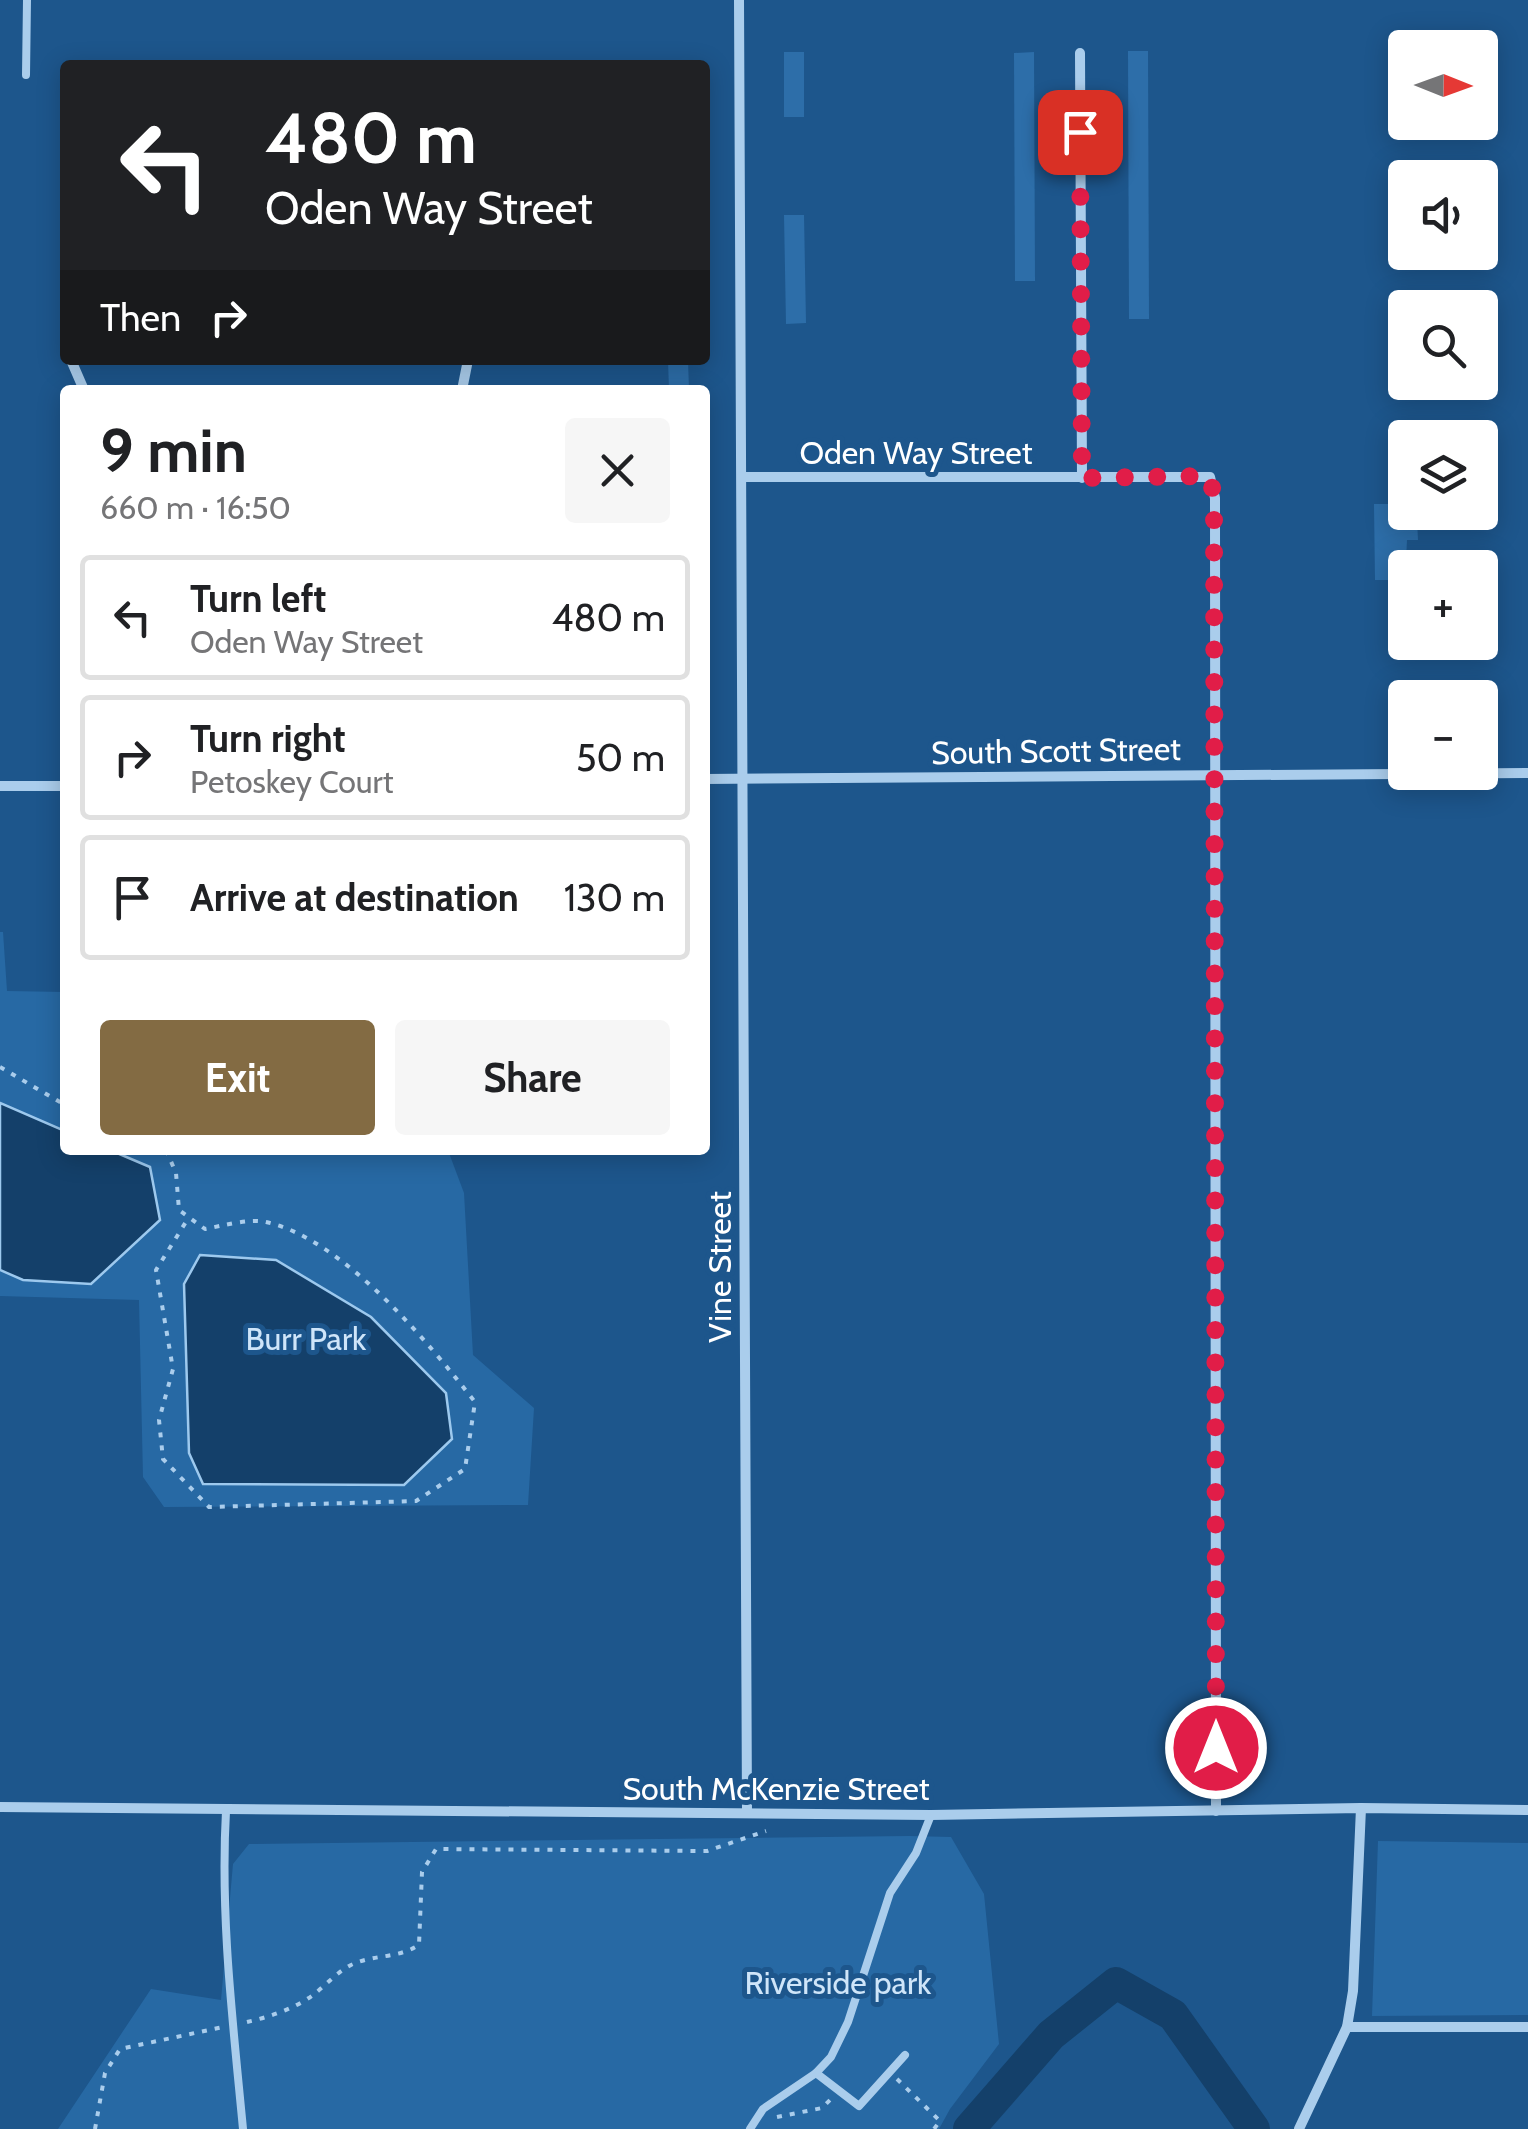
<!DOCTYPE html>
<html lang="en">
<head>
<meta charset="utf-8">
<style>
  body { margin:0; font-family:Cabin,sans-serif; background:#f6f6f6; color:#202124; height:100vh; display:flex; flex-direction:column; font-size:38px; white-space:nowrap }
  * { box-sizing:border-box; margin:0 }
  p { font-size:32px; color:#757577 }
  .icon { flex:none; width:55px; height:55px; fill:none; stroke:currentColor; stroke-width:2; stroke-linecap:round; stroke-linejoin:round }
  .map { position:relative; flex:1; overflow:hidden }
  .sheet { position:absolute; left:60px; top:385px; width:650px; height:770px; display:flex; flex-direction:column; background:#fff; border-radius:10px; box-shadow:0 5px 25px #0003 }
  .sheet>* { flex:none }
  .guide { position:absolute; left:60px; top:60px; width:650px; height:305px; border-radius:10px; box-shadow:0 5px 25px #0003; background:#202124; color:#fff; overflow:hidden }
  .needle { width:65px; rotate:91deg }
  .fabs { position:absolute; left:1388px; top:30px; display:grid; gap:20px }
  .fabs a { display:grid; place-items:center; width:110px; height:110px; border-radius:10px; background:#fff; box-shadow:0 5px 25px #0003; font-size:50px }
  .pin { position:absolute; display:grid; place-items:center; width:85px; height:85px; color:#fff; margin:-42px; border-radius:20px; box-shadow:0 5px 15px #0006 }
  .me { position:absolute; width:110px; margin:-55px; rotate:0deg; stroke-linejoin:round; filter:drop-shadow(0 0 8px #0008) }
  .turn { display:flex; align-items:center; gap:35px; height:210px; padding:0 40px; font-size:45px }
  .turn .icon { width:130px; height:130px; stroke-width:2.5 }
  .turn b { display:block; font-size:70px; line-height:85px }
  .then { display:flex; align-items:center; height:95px; padding:0 40px; background:#0003; gap:20px; font-size:38px }
  .round { display:grid; place-items:center; flex:none; width:105px; height:105px; border-radius:10px; background:#f6f6f6 }
  .headline { display:flex; align-items:center; justify-content:space-between; height:170px; padding:0 40px }
  h1 { font-size:60px; font-weight:700; line-height:75px }
  .primary-button { display:flex; gap:20px; margin-top:auto; padding:20px 40px }
  .primary-button a { flex:1; height:115px; border-radius:10px; background:#836b43; color:#fff; font-size:40px; font-weight:700; line-height:115px; text-align:center }
  .primary-button a+a { background:#f6f6f6; color:#202124 }
  ul { padding:0; list-style:none }
  li { display:flex; align-items:center; gap:30px; height:125px; margin:0 20px 15px; padding:0 20px; border:5px solid #e0e0e0; border-radius:10px }
  li div { flex:1 }
  li b { display:block; font-size:38px }
  li em { font-style:normal }
  .map>svg:first-child { display:block }
  .green { fill:#2769a4 }
  .water { fill:#14406a; stroke:#9dc9ee; stroke-width:2.5 }
  .lines { fill:none; stroke-linecap:round; stroke-linejoin:round }
  .river { stroke:#14406a; stroke-width:32 }
  .building { fill:#2d6ea9 }
  .path { stroke:#aacdec; stroke-width:4; stroke-dasharray:5 8; stroke-linecap:butt }
  .service { stroke:#aacdec; stroke-width:8 }
  .minor { stroke:#aacdec; stroke-width:10 }
  .route { stroke:#e11d48; stroke-width:18; stroke-dasharray:0 32.4 }
  .labels { text-anchor:middle; stroke-width:10; stroke-linejoin:round; paint-order:stroke }
  .street-label { font-size:32px; fill:#fff; stroke:#1d568c }
  .park-label { font-size:32px; fill:#cfe5f9; stroke:#1d568c }
</style>
</head>
<body>
<div class="map">
<svg width="1528" height="2129" viewBox="0 0 1528 2129">
  <rect width="100%" height="100%" fill="#1d568c"/>
  <g class="green">
    <polygon points="0,932 3,932 7,991 65,992 65,1150 449,1153 464,1193 473,1355 534,1408 528,1505 164,1507 143,1477 139,1300 0,1296"/>
    <polygon points="909,1836 951,1837 984,1894 999,2044 950,2109 939,2129 58,2129 151,1989 221,2000 233,1864 249,1844"/>
    <polygon points="1378,1841 1528,1843 1528,2015 1372,2016"/>
  </g>
  <g class="water">
    <polygon points="0,1103 65,1131 65,1150 110,1150 150,1167 160,1220 91,1284 23,1280 0,1270"/>
    <polygon points="200,1255 276,1260 371,1317 446,1393 452,1439 404,1485 203,1484 189,1453 184,1284"/>
  </g>
  <g class="lines">
    <polyline class="river" points="969,2129 1051,2035 1116,1983 1173,2015 1254,2129"/>
  </g>
  <g class="building">
    <polygon points="1128,51 1148,51 1149,319 1129,319"/>
    <rect x="784" y="52" width="20" height="65"/>
    <polygon points="1034,52 1035,281 1015,281 1014,53"/>
    <polygon points="784,215 804,215 806,323 786,324"/>
    <polygon points="668,360 688,360 689,390 669,390"/>
    <polygon points="1374,504 1405,504 1407,520 1417,520 1418,540 1407,540 1405,580 1375,580"/>
  </g>
  <g class="lines">
    <g class="path">
      <polyline points="0,1067 65,1105"/>
      <path d="M166 1150 176 1173 179 1210 205 1229C222 1226 249 1218 266 1222 343 1239 428 1342 475 1402L465 1469 416 1501 209 1507 163 1459 159 1420 173 1369 156 1270 189 1217"/>
      <path d="M247 2022C269 2017 294 2009 313 1995 325 1986 337 1972 351 1965 374 1954 397 1959 419 1945L422 1872 436 1849 707 1851 766 1831"/>
      <polyline points="897,2079 940,2121 934,2129"/>
      <polyline points="777,2117 822,2108 832,2098"/>
      <polyline points="95,2129 105,2073 120,2049 223,2027"/>
    </g>
    <g class="service">
      <polyline points="26,75 27,0"/>
      <path d="M226 1811C220 1917 233 2023 243 2129"/>
      <polyline points="816,2073 859,2106 905,2055"/>
      <polyline points="750,2129 763,2109 816,2073 831,2057 848,2022 890,1893 916,1853 931,1815"/>
    </g>
    <g class="minor">
      <polyline points="739,0 747,1813"/>
      <polyline points="1080,53 1082,478"/>
      <polyline points="65,249 65,326"/>
      <polyline points="71,360 84,390"/>
      <polyline points="462,390 468,360"/>
      <polyline points="742,477 1210,477 1215,498 1216,1811"/>
      <polyline points="705,779 1528,773"/>
      <polyline points="0,786 65,786"/>
      <polyline points="0,1807 931,1815 1361,1808 1528,1810"/>
      <polyline points="1347,2027 1528,2027"/>
      <polyline points="1299,2129 1347,2027 1353,1991 1361,1808"/>
    </g>
  </g>
  <g class="lines">
    <polyline class="route" points="1080,132 1082,478 1210,476 1214,498 1216,1748"/>
  </g>
  <g class="labels">
    <g class="street-label">
      <text x="916" y="464">Oden Way Street</text>
      <text transform="translate(1056 751) rotate(-1)" y="11">South Scott Street</text>
      <text transform="translate(720 1267) rotate(-90)" y="11">Vine Street</text>
      <text x="776" y="1800">South McKenzie Street</text>
    </g>
    <g class="park-label">
      <text x="306" y="1350">Burr Park</text>
      <text x="838" y="1994">Riverside park</text>
    </g>
  </g>
</svg>
<div class="fabs">
<a><svg class="needle" viewBox="-14 -14 28 28"><path d="M0-13l5 13h-10z" fill="#e53935"/><path d="M0 13l5-13h-10z" fill="#757577"/></svg></a>
<a><svg class="icon" aria-label="sound" viewBox="0 0 24 24"><path d="M4 9h4l5-4v14l-5-4H4zM17 9q2 3 0 6"/></svg></a>
<a><svg class="icon" aria-label="search" viewBox="0 0 24 24"><circle cx="10" cy="10" r="6"/><path d="M15 15l6 6"/></svg></a>
<a><svg class="icon" aria-label="layers" viewBox="0 0 24 24"><path d="M12 4l9 5-9 5-9-5zM3 14l9 5 9-5"/></svg></a>
<a>+</a>
<a>−</a>
</div>
<div class="pin" style="left:1080px;top:132px;background:#d93025"><svg class="icon" aria-label="arrive" viewBox="0 0 24 24"><path d="M6 21V4h12l-3 4 3 4H6"/></svg></div>
<svg class="me" style="left:1216px;top:1748px" viewBox="-20 -20 40 40"><circle r="17" fill="#e11d48" stroke="#fff" stroke-width="3"/><path d="M0-11L8 9 0 5-8 9z" fill="#fff"/></svg>
<div class="guide">
<div class="turn"><svg class="icon" aria-label="left" viewBox="0 0 24 24"><path d="M17 20v-9H6M10 6l-5 5 5 5"/></svg><div><b>480 m</b>Oden Way Street</div></div>
<div class="then">Then<svg class="icon" aria-label="right" viewBox="0 0 24 24"><path d="M7 20v-9h11M14 6l5 5-5 5"/></svg></div>
</div>
<section class="sheet">
<div class="headline"><div><h1>9 min</h1><p>660 m · 16:50</p></div><a class="round"><svg class="icon" aria-label="close" viewBox="0 0 24 24"><path d="M6 6l12 12M18 6L6 18"/></svg></a></div>
<ul>
<li><svg class="icon" aria-label="left" viewBox="0 0 24 24"><path d="M17 20v-9H6M10 6l-5 5 5 5"/></svg><div><b>Turn left</b><p>Oden Way Street</p></div><em>480 m</em></li>
<li><svg class="icon" aria-label="right" viewBox="0 0 24 24"><path d="M7 20v-9h11M14 6l5 5-5 5"/></svg><div><b>Turn right</b><p>Petoskey Court</p></div><em>50 m</em></li>
<li><svg class="icon" aria-label="arrive" viewBox="0 0 24 24"><path d="M6 21V4h12l-3 4 3 4H6"/></svg><div><b>Arrive at destination</b></div><em>130 m</em></li>
</ul>
<div class="primary-button"><a>Exit</a><a>Share</a></div>
</section>
</div>
</body>
</html>
